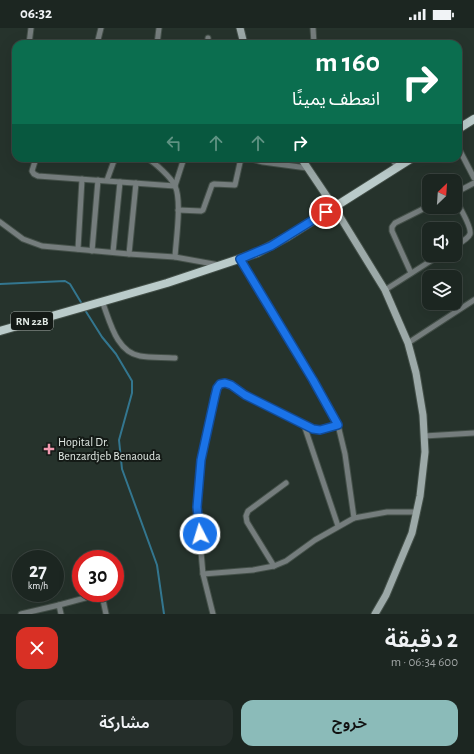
<!DOCTYPE html>
<html lang="ar">
<head>
<meta charset="utf-8">
<style>
  body { margin:0; font-family:"Alegreya Sans","Noto Sans Arabic",sans-serif; background:#252e2a; color:#f1f3f6; direction:rtl; height:100vh; display:flex; flex-direction:column; font-size:15px; white-space:nowrap }
  * { box-sizing:border-box; margin:0 }
  p { font-size:13px; color:#a0a5a5 }
  .icon { flex:none; width:22px; height:22px; fill:none; stroke:currentColor; stroke-width:2; stroke-linecap:round; stroke-linejoin:round }
  .map { position:relative; height:586px; overflow:hidden; direction:ltr }
  .side { display:flex; flex-direction:column; background:#1c2621; flex:1 }
  .side>* { flex:none }
  .top-card { position:absolute; left:12px; top:12px; width:450px; height:122px; border-radius:12px; box-shadow:0 4px 16px #0002,0 0 0 1px #3a433f; direction:rtl; background:#0b6e4f; color:#fff; overflow:hidden }
  .needle { width:26px; rotate:25deg }
  .buttons { position:absolute; left:422px; top:146px; display:grid; gap:8px }
  .buttons a { display:grid; place-items:center; width:40px; height:40px; border-radius:8px; background:#1c2621; box-shadow:0 4px 16px #0002,0 0 0 1px #3a433f; font-size:20px }
  .speed { position:absolute; left:12px; top:522px; display:flex; gap:8px; font-size:20px; font-weight:700; text-align:center }
  .speed>* { display:grid; place-content:center; width:52px; height:52px; border-radius:50%; background:#1c2621; box-shadow:0 4px 16px #0002,0 0 0 1px #3a433f; line-height:1 }
  .speed small { font-size:10px; font-weight:400 }
  .speed .limit { border:6px solid #d22; background:#fff; color:#111 }
  .pin { position:absolute; display:grid; place-items:center; width:34px; height:34px; color:#fff; margin:-17px; border:2px solid #fff; border-radius:50%; box-shadow:0 1px 4px #0007 }
  .me { position:absolute; width:44px; margin:-22px; rotate:355deg; stroke-linejoin:round; filter:drop-shadow(0 0 3px #0008) }
  .turn { display:flex; align-items:center; gap:14px; height:84px; padding:0 16px; font-size:18px }
  .turn .icon { width:52px; height:52px; stroke-width:2.5 }
  .turn b { display:block; font-size:28px; line-height:34px }
  .lanes { display:flex; align-items:center; height:38px; padding:0 16px; background:#0003; justify-content:center; gap:20px; direction:ltr }
  .lanes .off { opacity:.35 }
  .round { display:grid; place-items:center; flex:none; width:42px; height:42px; border-radius:12px; background:#252e2a }
  .head { display:flex; align-items:center; justify-content:space-between; height:68px; padding:0 16px }
  h1 { font-size:24px; font-weight:600; line-height:30px }
  .cta { display:flex; gap:8px; margin-top:auto; padding:8px 16px }
  .cta a { flex:1; height:46px; border-radius:12px; background:#8bbbb9; color:#111; font-size:16px; font-weight:600; line-height:46px; text-align:center }
  .cta a+a { background:#252e2a; color:#f1f3f6 }
  .status { display:flex; justify-content:space-between; align-items:center; height:28px; padding:0 20px; background:#1c2621; direction:ltr }
  .status svg { height:11px; fill:currentColor }
  .map>svg:first-child { display:block }
  .lines { fill:none; stroke-linecap:round; stroke-linejoin:round }
  .stream { stroke:#33768f; stroke-width:2 }
  .minor-casing { stroke:#445049; stroke-width:7 }
  .secondary-casing { stroke:#445049; stroke-width:9 }
  .primary-casing { stroke:#445049; stroke-width:10 }
  .minor { stroke:#757d7d; stroke-width:5 }
  .secondary { stroke:#9ca9a8; stroke-width:7 }
  .primary { stroke:#bacbca; stroke-width:8 }
  .route-casing { stroke:#114b97; stroke-width:10 }
  .route { stroke:#1a73e8; stroke-width:7 }
  .poi-dot { fill:#f29ab0; stroke:#141a16; stroke-width:1.5 }
  .labels { text-anchor:middle; stroke-width:4; stroke-linejoin:round; paint-order:stroke }
  .shield { fill:#141a16; stroke:#a3aaa6; stroke-width:1 }
  .shield-label { font-size:11px; font-weight:bold; fill:#e0e8e3 }
  .poi-label { font-size:12px; fill:#e0e8e3; stroke:#141a16; text-anchor:start }
</style>
</head>
<body>
<div class="status"><b>06:32</b><svg viewBox="0 0 49 12"><path d="M0 12V9h3v3zM5 12V6h3v6zM10 12V3h3v9zM15 12V0h3v12zM26 1h20v11H26zM47 4h2v5h-2z"/></svg></div>
<div class="map">
<svg width="474" height="586" viewBox="0 0 474 586">
  <rect width="100%" height="100%" fill="#26332c"/>
  <g class="lines">
    <g class="stream">
      <polyline points="0,256 65,253 70,256 82,276"/>
      <polyline points="85,282 102,309 116,326 132,353 132,365 119,412 122,441 157,537 164,586"/>
    </g>
    <defs>
      <g id="minor">
        <polyline points="313,0 314,16"/>
        <polyline points="29,16 31,0"/>
        <polyline points="97,16 101,0"/>
        <polyline points="157,16 159,0"/>
        <polyline points="208,16 208,10"/>
        <polyline points="458,119 474,150"/>
        <polyline points="36,130 32,143 34,146 38,148 175,158 184,130"/>
        <path d="M147 130C155 135 171 149 175 158 182 172 176 212 175 229"/>
        <polyline points="248,130 263,134 307,140"/>
        <polyline points="392,130 397,139"/>
        <polyline points="107,152 115,130"/>
        <polyline points="455,165 474,155"/>
        <path d="M455 171C459 178 472 199 470 206 468 211 460 215 455 218"/>
        <polyline points="178,182 201,183 203,182 212,157 214,156 235,157 241,130"/>
        <polyline points="0,194 23,211 42,218 129,226 175,229 219,237"/>
        <polyline points="78,221 82,151"/>
        <polyline points="92,223 98,152"/>
        <polyline points="113,224 120,154"/>
        <polyline points="129,226 136,155"/>
        <polyline points="411,245 392,203 392,199 395,195 429,178"/>
        <polyline points="385,262 440,227"/>
        <path d="M102 273C110 293 116 324 140 328 151 330 164 329 175 330"/>
        <polyline points="408,315 474,272"/>
        <polyline points="304,397 338,498"/>
        <polyline points="424,408 474,405"/>
        <polyline points="354,490 387,484 417,484"/>
        <polyline points="274,538 247,494 246,488 248,483 286,455"/>
        <polyline points="203,546 253,542 274,538 286,533 315,512 354,490 345,426 338,397 313,352 241,231"/>
        <polyline points="59,577 100,566 102,567 106,586"/>
        <polyline points="21,586 59,577 61,586"/>
        <polyline points="213,586 203,546 197,479 201,432 217,360 220,356 225,355 231,357 245,367 313,401 320,403 338,397"/>
      </g>
      <g id="secondary">
        <polyline points="240,0 244,16"/>
        <polyline points="301,130 334,179 385,262 408,315 416,345 423,387 425,424 420,468 412,505 386,567 375,586"/>
      </g>
      <g id="primary">
        <polyline points="458,101 474,91"/>
        <polyline points="0,303 167,255 257,225 287,209 412,130"/>
      </g>
    </defs>
    <use href="#minor" class="minor-casing"/>
    <use href="#secondary" class="secondary-casing"/>
    <use href="#primary" class="primary-casing"/>
    <use href="#minor" class="minor"/>
    <use href="#secondary" class="secondary"/>
    <use href="#primary" class="primary"/>
  </g>
  <g class="lines">
    <defs>
      <polyline id="route" points="200,506 197,479 201,432 215,368 217,360 220,356 225,355 231,357 245,367 313,401 320,402 338,397 313,352 240,231 271,218 326,184"/>
    </defs>
    <use href="#route" class="route-casing"/>
    <use href="#route" class="route"/>
  </g>
  <path class="poi-dot" d="M47 415h4v4h4v4h-4v4h-4v-4h-4v-4h4z"/>
  <g class="labels">
    <rect class="shield" x="11" y="284" width="42" height="18" rx="3"/>
    <g class="shield-label">
      <text x="32" y="297">RN 22B</text>
    </g>
    <g class="poi-label">
      <text x="58" y="418">Hopital Dr.<tspan x="58" dy="14">Benzardjeb Benaouda</tspan></text>
    </g>
  </g>
</svg>
<div class="buttons">
<a><svg class="needle" viewBox="-14 -14 28 28"><path d="M0-13l5 13h-10z" fill="#e53935"/><path d="M0 13l5-13h-10z" fill="#a0a5a5"/></svg></a>
<a><svg class="icon" aria-label="sound" viewBox="0 0 24 24"><path d="M4 9h4l5-4v14l-5-4H4zM17 9q2 3 0 6"/></svg></a>
<a><svg class="icon" aria-label="layers" viewBox="0 0 24 24"><path d="M12 4l9 5-9 5-9-5zM3 14l9 5 9-5"/></svg></a>
</div>
<div class="speed"><div>27<small>km/h</small></div><div class="limit">30</div></div>
<div class="pin" style="left:326px;top:184px;background:#d93025"><svg class="icon" aria-label="arrive" viewBox="0 0 24 24"><path d="M6 21V4h12l-3 4 3 4H6"/></svg></div>
<svg class="me" style="left:200px;top:506px" viewBox="-20 -20 40 40"><circle r="17" fill="#1a73e8" stroke="#fff" stroke-width="3"/><path d="M0-11L8 9 0 5-8 9z" fill="#fff"/></svg>
<div class="top-card">
<div class="turn"><svg class="icon" aria-label="right" viewBox="0 0 24 24"><path d="M7 20v-9h11M14 6l5 5-5 5"/></svg><div><b>160 m</b>انعطف يمينًا</div></div>
<div class="lanes"><svg class="icon off" aria-label="left" viewBox="0 0 24 24"><path d="M17 20v-9H6M10 6l-5 5 5 5"/></svg><svg class="icon off" aria-label="ahead" viewBox="0 0 24 24"><path d="M12 20V5M6 11l6-6 6 6"/></svg><svg class="icon off" aria-label="ahead" viewBox="0 0 24 24"><path d="M12 20V5M6 11l6-6 6 6"/></svg><svg class="icon" aria-label="right" viewBox="0 0 24 24"><path d="M7 20v-9h11M14 6l5 5-5 5"/></svg></div>
</div>
</div>
<section class="side">
<div class="head"><div><h1>2 دقيقة</h1><p>600 m · 06:34</p></div><a class="round" style="background:#d93025;color:#fff"><svg class="icon" aria-label="close" viewBox="0 0 24 24"><path d="M6 6l12 12M18 6L6 18"/></svg></a></div>
<div class="cta"><a>خروج</a><a>مشاركة</a></div>
</section>
</body>
</html>
